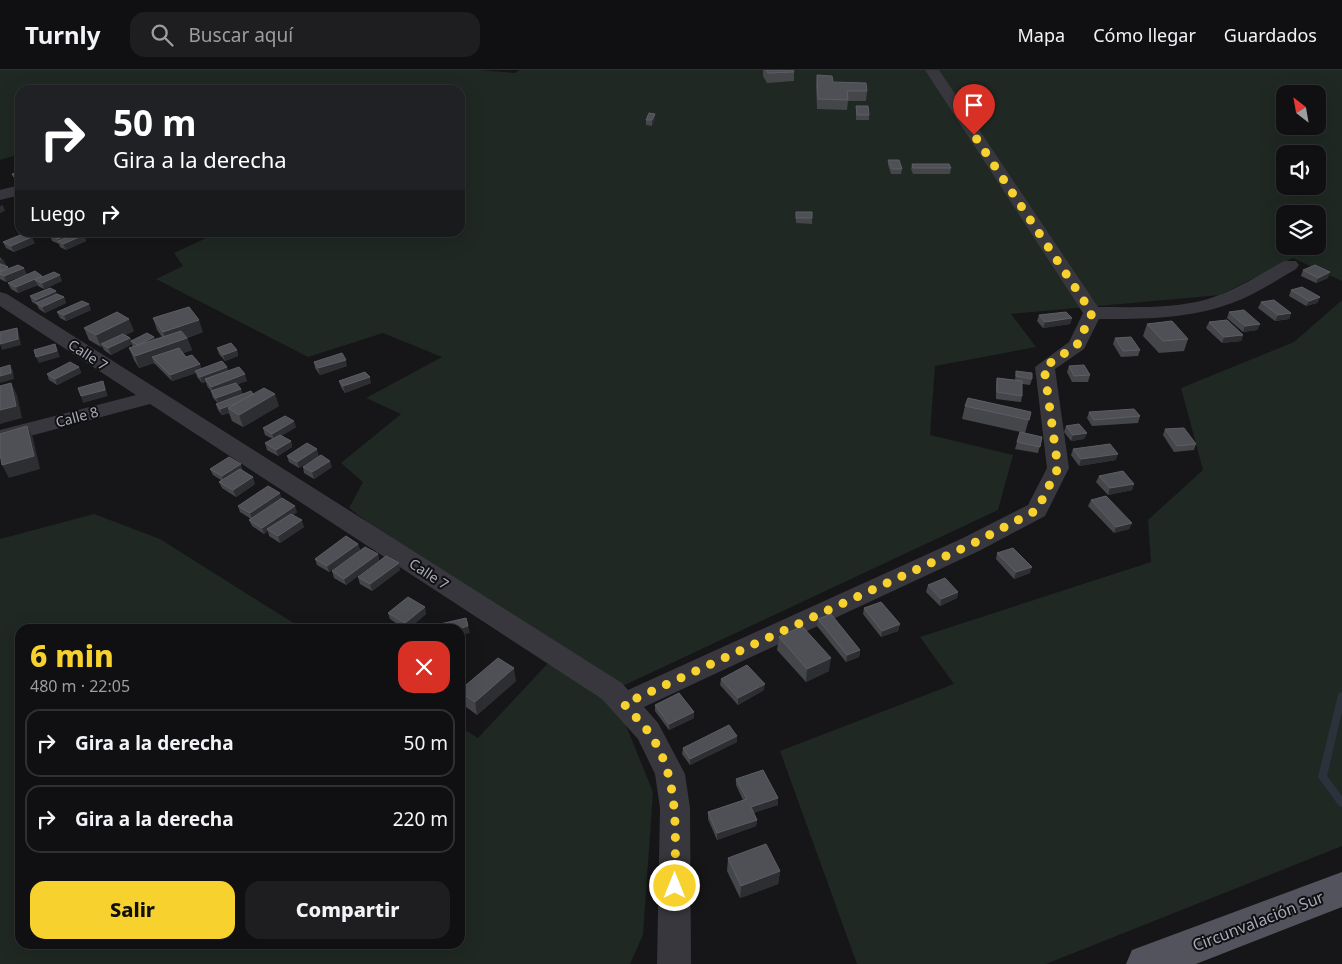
<!DOCTYPE html>
<html lang="es">
<head>
<meta charset="utf-8">
<style>
  body { margin:0; font-family:"Noto Sans",sans-serif; background:#1e1e20; color:#f1f3f6; height:100vh; display:flex; flex-direction:column; font-size:19px; white-space:nowrap }
  * { box-sizing:border-box; margin:0 }
  p { font-size:16px; color:#9c9d9f }
  .icon { flex:none; width:28px; height:28px; fill:none; stroke:currentColor; stroke-width:2; stroke-linecap:round; stroke-linejoin:round }
  .map { position:relative; flex:1; overflow:hidden }
  .drawer { position:absolute; left:15px; top:554px; width:450px; height:325px; display:flex; flex-direction:column; background:#101012; border-radius:15px; box-shadow:0 5px 20px #0002,0 0 0 1px #303032 }
  .drawer>* { flex:none }
  .guide { position:absolute; left:15px; top:15px; width:450px; height:152px; border-radius:15px; box-shadow:0 5px 20px #0002,0 0 0 1px #303032; background:#202124; color:#fff; overflow:hidden }
  .needle { width:32px; rotate:329deg }
  .controls { position:absolute; left:1276px; top:15px; display:grid; gap:10px }
  .controls a { display:grid; place-items:center; width:50px; height:50px; border-radius:10px; background:#101012; box-shadow:0 5px 20px #0002,0 0 0 1px #303032; font-size:25px }
  .pin { position:absolute; display:grid; place-items:center; width:42px; height:42px; color:#fff; margin:-51px -21px; border-radius:50% 50% 50% 0; rotate:-45deg; box-shadow:0 0 5px #0007 }
  .pin .icon { rotate:45deg }
  .me { position:absolute; width:55px; margin:-28px; rotate:0deg; stroke-linejoin:round; filter:drop-shadow(0 0 4px #0008) }
  .turn { display:flex; align-items:center; gap:18px; height:105px; padding:0 15px; font-size:22px }
  .turn .icon { width:65px; height:65px; stroke-width:2.5 }
  .turn b { display:block; font-size:35px; line-height:42px }
  .then { display:flex; align-items:center; height:48px; padding:0 15px; background:#0003; gap:10px; font-size:19px }
  .round { display:grid; place-items:center; flex:none; width:52px; height:52px; border-radius:15px; background:#1e1e20 }
  .head { display:flex; align-items:center; justify-content:space-between; height:85px; padding:0 15px }
  h1 { font-size:30px; font-weight:800; line-height:38px; color:#f7d12e }
  .button { display:flex; gap:10px; margin-top:auto; padding:10px 15px }
  .button a { flex:1; height:58px; border-radius:15px; background:#f7d12e; color:#111; font-size:20px; font-weight:800; line-height:58px; text-align:center }
  .button a+a { background:#1e1e20; color:#f1f3f6 }
  ul { padding:0; list-style:none }
  li { display:flex; align-items:center; gap:15px; height:68px; margin:0 10px 8px; padding:0 5px; border:2px solid #303032; border-radius:15px }
  li div { flex:1 }
  li b { display:block; font-size:19px }
  li em { font-style:normal }
  header { display:flex; align-items:center; gap:30px; box-sizing:border-box; height:70px; padding:0 25px; background:#101012; border-bottom:1px solid #303032 }
  header strong { font-size:24px }
  nav { display:flex; gap:28px; margin-inline-start:auto; font-size:18px }
  .search { width:350px; height:45px; background:#1e1e20; display:flex; align-items:center; gap:12px; box-sizing:border-box; padding:0 18px; border-radius:15px; color:#9c9d9f; font-size:19px }
  .map>svg:first-child { display:block }
  .green { fill:#1f2822; fill-rule:evenodd }
  .lines { fill:none; stroke-linecap:round; stroke-linejoin:round }
  .stream { fill:#2b323c; fill-rule:evenodd }
  .minor { fill:#37373d; fill-rule:evenodd }
  .primary { fill:#52535c; fill-rule:evenodd }
  .wall { fill:#44464a }
  .shaded-wall { fill:#2d2e31 }
  .building { fill:#4f5056; stroke:#5d5e65 }
  .route { stroke:#f7d12e; stroke-width:9; stroke-dasharray:0 16.2 }
  .labels { text-anchor:middle; stroke-width:4; stroke-linejoin:round; paint-order:stroke }
  .street-label { font-size:14px; fill:#a7aab8; stroke:#111113 }
  .near-street-label { font-size:16px; fill:#a7aab8; stroke:#111113 }
</style>
</head>
<body>
<header>
<strong>Turnly</strong>
<div class="search"><svg class="icon" aria-label="search" viewBox="0 0 24 24"><circle cx="10" cy="10" r="6"/><path d="M15 15l6 6"/></svg>Buscar aquí</div>
<nav><a>Mapa</a><a>Cómo llegar</a><a>Guardados</a></nav>
</header>
<div class="map">
<svg width="1342" height="894" viewBox="0 0 1342 894">
  <rect width="100%" height="100%" fill="#161618"/>
  <g class="green">
    <path d="M0 0H481L515 3 519 0H1342V211L1293 188 1220 225 1011 244 1036 277 935 296 930 365 1013 385 998 440 612 621 653 722 643 865 630 894H0V469L94 444 160 469 303 559H20V874H460V657L478 668 550 591 349 438 363 412 341 393 401 344 366 328 442 287 383 263 308 287 156 209 183 196 174 183 217 163 460 162V20H20V84L0 90ZM1285 24H1318V56H1285ZM1285 84H1318V116H1285ZM1285 144H1318V176H1285Z"/>
    <polygon points="1342,230 1342,776 1046,894 857,894 780,681 954,614 920,567 1151,492 1148,450 1203,400 1181,318 1294,272"/>
  </g>
  <g class="lines">
    <polygon class="stream" points="1342,622 1342,642 1327,706 1342,726 1342,737 1339,736 1318,707 1338,625 1339,623"/>
    <g class="minor">
      <path d="M925 0H939L1098 237C1134 237 1173 239 1208 229 1235 221 1259 205 1284 191H1296L1299 195 1296 199C1275 211 1255 225 1232 233 1190 249 1143 249 1099 249L1084 279 1055 299 1069 398 1045 446 981 480 644 637 658 653 685 704 690 738 691 894H657L660 738 655 704 638 669 602 629 150 334 0 374V360L136 325 0 236V222L7 224 622 613 628 620 963 468 1028 435 1047 398 1035 297 1069 272 1083 243Z"/>
      <polygon points="20,115 20,125 0,130 0,120"/>
    </g>
    <polygon class="primary" points="1342,802 1342,837 1196,894 1126,894 1132,880"/>
  </g>
  <g class="wall">
    <polygon points="763,0 793,0 794,2 794,11 767,13 763,6"/>
    <polygon points="817,5 833,12 867,21 866,31 848,31 847,40 817,39 816,15"/>
    <polygon points="856,36 869,45 869,50 856,50"/>
    <polygon points="655,44 655,49 652,56 646,55 646,50"/>
    <polygon points="888,90 902,99 901,104 891,104 888,95"/>
    <polygon points="912,94 951,98 950,104 913,104 911,99"/>
    <polygon points="20,102 20,116 15,109 12,104"/>
    <polygon points="796,142 812,148 812,154 796,153"/>
    <polygon points="50,165 84,165 86,171 66,180 60,177 59,174 52,171"/>
    <polygon points="3,172 35,173 14,182 6,178"/>
    <polygon points="0,187 6,195 5,195 8,197 9,199 27,204 6,212 0,209"/>
    <polygon points="1303,200 1328,208 1316,213 1301,206"/>
    <polygon points="42,206 43,207 62,211 44,219 38,216 38,215 18,223 11,219 8,213"/>
    <polygon points="1291,220 1320,227 1317,233 1306,236 1289,226"/>
    <polygon points="57,224 64,227 66,233 45,243 39,239 37,235 32,232 30,226"/>
    <polygon points="1261,232 1291,243 1289,249 1275,251 1258,238"/>
    <polygon points="91,240 66,251 60,248 57,242"/>
    <polygon points="1229,242 1260,254 1257,260 1243,262 1227,248"/>
    <polygon points="1039,245 1072,248 1070,254 1043,258 1037,251"/>
    <polygon points="153,248 203,262 187,268 192,280 183,283 186,287 200,294 201,299 227,297 228,301 247,311 237,314 241,319 242,324 253,324 279,336 243,357 232,351 229,343 222,345 218,340 216,334 218,333 213,328 211,321 207,316 206,312 202,313 197,307 196,303 172,311 154,293 139,298 134,290 129,278 133,277 132,274 111,285 104,280 102,276 101,277 89,270 84,258 134,261 125,265 130,268 132,271 154,267 155,269 162,267 157,260"/>
    <polygon points="1209,252 1243,265 1241,271 1222,273 1206,258"/>
    <polygon points="1147,254 1188,269 1184,281 1159,283 1143,266"/>
    <polygon points="1115,268 1140,280 1138,286 1121,287 1113,274"/>
    <polygon points="217,278 237,280 238,286 225,291 219,284"/>
    <polygon points="314,292 347,296 320,305 315,298"/>
    <polygon points="1069,296 1090,305 1088,312 1072,312 1067,302"/>
    <polygon points="79,297 81,303 57,315 49,310 47,304"/>
    <polygon points="1016,301 1032,309 1030,315 1022,314 1022,326 1021,332 996,329 996,314 997,308 1015,310"/>
    <polygon points="339,311 371,313 345,323 341,317"/>
    <polygon points="965,336 1031,342 1025,363 962,349"/>
    <polygon points="1089,342 1140,346 1138,353 1092,356 1087,348"/>
    <polygon points="1066,356 1087,363 1084,369 1071,371 1064,362"/>
    <polygon points="296,357 281,366 291,371 292,377 278,386 267,380 265,373 273,369 265,365 263,358"/>
    <polygon points="1165,359 1196,374 1194,380 1174,382 1163,365"/>
    <polygon points="1020,362 1042,367 1038,383 1015,379"/>
    <polygon points="1073,379 1116,390 1079,396 1071,385"/>
    <polygon points="287,386 319,386 299,398 289,392"/>
    <polygon points="303,397 332,397 314,409 304,403"/>
    <polygon points="210,399 243,401 255,414 236,427 222,418 219,412 221,410 213,405"/>
    <polygon points="1099,406 1134,414 1132,420 1108,425 1096,412"/>
    <polygon points="282,429 297,442 293,445 304,457 280,473 269,466 268,461 264,464 252,456 249,450 251,449 240,442 238,436"/>
    <polygon points="1091,430 1132,453 1129,459 1114,463 1088,436"/>
    <polygon points="358,474 360,480 329,502 317,495 315,489"/>
    <polygon points="997,483 1030,503 1014,509 996,489"/>
    <polygon points="378,484 379,490 346,515 334,508 332,501"/>
    <polygon points="400,500 372,521 360,514 358,507"/>
    <polygon points="928,515 958,522 957,528 940,536 926,522"/>
    <polygon points="864,538 900,554 898,561 881,567 863,544"/>
    <polygon points="388,543 426,544 408,559 405,559 390,549"/>
    <polygon points="818,549 860,580 859,587 846,592 817,556"/>
    <polygon points="779,567 829,601 806,612 777,580"/>
    <polygon points="721,609 764,620 738,635 720,615"/>
    <polygon points="516,611 477,645 462,634 460,626 460,620"/>
    <polygon points="655,635 694,648 669,660 655,641"/>
    <polygon points="737,672 690,695 682,684 683,678"/>
    <polygon points="736,709 778,735 753,743 757,750 756,756 717,770 708,749 708,742 743,730 736,715"/>
    <polygon points="728,788 780,801 778,814 740,828 727,801"/>
  </g>
  <g class="shaded-wall">
    <polygon points="655,44 655,49 652,56 652,50"/>
    <polygon points="3,135 5,141 0,143 0,136"/>
    <polygon points="74,162 79,162 59,172 58,169"/>
    <polygon points="84,165 86,171 66,180 63,174"/>
    <polygon points="32,167 35,173 14,182 11,176"/>
    <polygon points="3,189 6,195 0,197 0,190"/>
    <polygon points="24,198 27,204 6,212 4,206"/>
    <polygon points="1330,202 1328,208 1316,213 1318,208"/>
    <polygon points="60,205 62,211 44,219 42,213"/>
    <polygon points="42,206 45,212 35,210 38,215 18,223 16,217"/>
    <polygon points="56,221 58,227 38,234 36,230"/>
    <polygon points="64,227 66,233 45,243 42,237"/>
    <polygon points="1320,227 1317,233 1306,236 1309,231"/>
    <polygon points="89,234 91,240 66,251 64,245"/>
    <polygon points="1291,243 1289,249 1275,251 1278,245"/>
    <polygon points="1072,248 1070,254 1043,258 1045,252"/>
    <polygon points="129,249 134,261 104,276 101,274 102,276 101,277 96,265"/>
    <polygon points="199,250 203,262 168,274 163,262"/>
    <polygon points="1260,254 1257,260 1243,262 1245,256"/>
    <polygon points="17,258 19,265 21,275 2,280 0,274"/>
    <polygon points="1243,265 1241,271 1222,273 1224,267"/>
    <polygon points="154,267 156,273 138,275"/>
    <polygon points="130,268 132,274 111,285 108,278"/>
    <polygon points="187,268 192,280 157,292 152,287 154,293 139,298 135,286"/>
    <polygon points="55,274 60,287 39,293 36,287"/>
    <polygon points="237,280 238,286 225,291 223,285"/>
    <polygon points="346,290 347,296 320,305 318,298"/>
    <polygon points="200,294 202,301 195,301 196,303 172,311 170,305"/>
    <polygon points="10,295 13,301 14,309 0,313 0,306"/>
    <polygon points="79,297 81,303 57,315 55,309"/>
    <polygon points="227,297 229,304 205,309 206,312 202,313 200,307"/>
    <polygon points="245,304 247,311 213,323 211,317"/>
    <polygon points="370,307 371,313 345,323 343,316"/>
    <polygon points="103,311 108,326 83,333 81,326"/>
    <polygon points="11,313 17,325 22,348 0,354 0,340"/>
    <polygon points="241,319 243,325 219,334 216,328"/>
    <polygon points="275,324 279,336 243,357 239,345"/>
    <polygon points="255,326 228,338 229,343 222,345 220,339"/>
    <polygon points="294,351 296,357 274,370 272,364"/>
    <polygon points="27,356 33,368 40,399 9,408 2,395"/>
    <polygon points="1087,363 1084,369 1071,371 1073,365"/>
    <polygon points="291,371 292,377 278,386 276,380"/>
    <polygon points="317,379 319,386 299,398 297,392"/>
    <polygon points="1118,384 1116,390 1079,396 1081,389"/>
    <polygon points="330,391 332,397 314,409 312,402"/>
    <polygon points="241,394 243,401 224,412 222,406"/>
    <polygon points="253,407 255,414 236,427 233,420"/>
    <polygon points="1134,414 1132,420 1108,425 1110,418"/>
    <polygon points="280,423 282,430 252,449 250,443"/>
    <polygon points="295,436 297,442 269,460 267,459 268,461 264,464 262,458"/>
    <polygon points="302,450 304,457 280,473 278,466"/>
    <polygon points="1132,453 1129,459 1114,463 1116,457"/>
    <polygon points="358,474 360,480 329,502 327,496"/>
    <polygon points="378,484 379,490 346,515 344,509"/>
    <polygon points="399,493 400,500 372,521 370,514"/>
    <polygon points="1032,497 1030,503 1014,509 1016,502"/>
    <polygon points="958,522 957,528 940,536 941,529"/>
    <polygon points="425,537 426,544 408,559 407,559 405,553"/>
    <polygon points="900,554 898,561 881,567 882,561"/>
    <polygon points="468,556 470,563 460,565 460,559 458,559"/>
    <polygon points="860,580 859,587 846,592 847,585"/>
    <polygon points="831,588 829,601 806,612 807,599"/>
    <polygon points="514,598 516,611 477,645 475,632"/>
    <polygon points="765,614 764,620 738,635 738,628"/>
    <polygon points="694,642 694,648 669,660 669,654"/>
    <polygon points="737,666 737,672 690,695 690,689"/>
    <polygon points="778,728 778,735 750,744 751,737"/>
    <polygon points="757,750 756,756 717,770 717,763"/>
    <polygon points="780,801 778,814 740,828 741,816"/>
  </g>
  <g class="building">
    <polygon points="766,0 793,0 794,2 768,3"/>
    <polygon points="817,5 832,6 833,12 866,13 867,21 847,21 848,30 818,29"/>
    <polygon points="856,36 868,36 869,45 857,45"/>
    <polygon points="649,43 655,44 652,50 646,50"/>
    <polygon points="888,90 899,90 902,99 892,99"/>
    <polygon points="912,94 949,94 951,98 913,98"/>
    <polygon points="20,102 20,110 17,111 12,104"/>
    <rect x="796" y="142" width="16" height="6"/>
    <polygon points="56,162 74,162 58,169 50,165"/>
    <polygon points="25,163 32,167 11,176 3,172"/>
    <polygon points="79,163 84,165 63,174 58,171"/>
    <polygon points="0,194 1,194 8,197 0,201"/>
    <polygon points="18,195 24,198 4,206 0,204 0,202"/>
    <polygon points="1315,195 1330,202 1318,208 1303,200"/>
    <polygon points="35,201 42,206 16,217 8,213"/>
    <polygon points="54,202 60,205 42,213 35,210"/>
    <polygon points="1302,217 1320,227 1309,231 1291,220"/>
    <polygon points="50,218 56,221 36,230 30,226"/>
    <polygon points="57,224 64,227 42,237 36,233"/>
    <polygon points="1274,230 1291,243 1278,245 1261,232"/>
    <polygon points="82,231 89,234 64,245 57,242"/>
    <polygon points="189,237 199,250 163,262 153,248"/>
    <polygon points="1244,240 1260,254 1245,256 1229,242"/>
    <polygon points="117,242 129,249 96,265 84,258"/>
    <polygon points="1066,242 1072,248 1045,252 1039,245"/>
    <polygon points="1227,250 1243,265 1224,267 1209,252"/>
    <polygon points="1172,251 1188,269 1163,271 1147,254"/>
    <polygon points="17,258 18,269 0,274 0,262"/>
    <polygon points="181,261 187,268 135,286 129,278"/>
    <polygon points="147,263 154,267 138,275 131,271"/>
    <polygon points="123,264 130,268 108,278 101,274"/>
    <polygon points="1131,267 1140,280 1123,281 1115,268"/>
    <polygon points="231,273 237,280 223,285 217,278"/>
    <polygon points="55,274 57,281 36,287 34,280"/>
    <polygon points="179,278 186,287 192,285 200,294 170,305 152,287"/>
    <polygon points="342,283 346,290 318,298 314,292"/>
    <polygon points="222,291 227,297 200,307 195,301"/>
    <polygon points="70,292 79,297 55,309 47,304"/>
    <polygon points="10,295 11,303 0,306 0,298"/>
    <polygon points="1084,295 1090,305 1074,306 1069,296"/>
    <polygon points="239,297 245,304 211,317 205,309"/>
    <polygon points="1016,301 1032,303 1032,309 1016,306"/>
    <polygon points="365,302 370,307 343,316 339,311"/>
    <polygon points="997,308 1022,311 1022,326 997,322"/>
    <polygon points="103,311 105,320 81,326 78,318"/>
    <polygon points="11,313 16,336 0,340 0,316"/>
    <polygon points="236,313 241,319 216,328 211,321"/>
    <polygon points="264,318 275,324 239,345 228,338"/>
    <polygon points="251,321 253,324 237,333 220,339 216,334"/>
    <polygon points="968,328 1031,342 1029,350 965,336"/>
    <polygon points="1134,339 1140,346 1094,350 1089,342"/>
    <polygon points="285,346 294,351 272,364 263,358"/>
    <polygon points="1079,354 1087,363 1073,365 1066,356"/>
    <polygon points="27,356 34,386 2,395 0,384 0,364"/>
    <polygon points="1184,358 1196,374 1177,376 1165,359"/>
    <polygon points="1020,362 1042,367 1040,377 1017,372"/>
    <polygon points="280,365 291,371 276,380 265,373"/>
    <polygon points="307,373 317,379 297,392 287,386"/>
    <polygon points="1110,374 1118,384 1081,389 1073,379"/>
    <polygon points="321,385 330,391 312,402 303,397"/>
    <polygon points="229,387 241,394 222,406 210,399"/>
    <polygon points="240,399 253,407 233,420 219,412"/>
    <polygon points="1123,401 1134,414 1110,418 1099,406"/>
    <polygon points="268,416 280,423 250,443 238,436"/>
    <polygon points="1106,426 1132,453 1116,457 1091,430"/>
    <polygon points="282,428 295,436 262,458 249,450"/>
    <polygon points="291,444 302,450 278,466 267,459"/>
    <polygon points="346,466 358,474 327,496 315,489"/>
    <polygon points="365,477 378,484 344,509 332,501"/>
    <polygon points="1013,478 1032,497 1016,502 997,483"/>
    <polygon points="386,486 399,493 370,514 358,507"/>
    <polygon points="945,508 958,522 941,529 928,515"/>
    <polygon points="408,527 425,537 405,553 388,543"/>
    <polygon points="881,532 900,554 882,561 864,538"/>
    <polygon points="831,544 860,580 847,585 818,549"/>
    <polygon points="466,548 468,556 458,559 436,559 436,555"/>
    <polygon points="802,556 831,588 807,599 779,567"/>
    <polygon points="498,588 514,598 475,632 460,622 460,620"/>
    <polygon points="747,595 765,614 738,628 721,609"/>
    <polygon points="679,623 694,642 669,654 655,635"/>
    <polygon points="729,655 737,666 690,689 683,678"/>
    <polygon points="763,700 778,728 751,737 757,750 717,763 708,742 747,729 736,709"/>
    <polygon points="766,774 780,801 741,816 728,788"/>
  </g>
  <g class="lines">
    <path class="route" d="M675 816C675 763 681 705 647 660 640 651 631 642 624 634L972 474 1037 440 1058 398 1044 297 1077 275 1092 243 974 65"/>
  </g>
  <g class="labels">
    <g class="street-label">
      <text transform="translate(88 285) rotate(33)" y="5">Calle 7</text>
      <text transform="translate(77 347) rotate(-15)" y="5">Calle 8</text>
      <text transform="translate(429 504) rotate(33)" y="5">Calle 7</text>
    </g>
    <g class="near-street-label">
      <text transform="translate(1258 851) rotate(-21)" y="6">Circunvalación Sur</text>
    </g>
  </g>
</svg>
<div class="controls">
<a><svg class="needle" viewBox="-14 -14 28 28"><path d="M0-13l5 13h-10z" fill="#e53935"/><path d="M0 13l5-13h-10z" fill="#9c9d9f"/></svg></a>
<a><svg class="icon" aria-label="sound" viewBox="0 0 24 24"><path d="M4 9h4l5-4v14l-5-4H4zM17 9q2 3 0 6"/></svg></a>
<a><svg class="icon" aria-label="layers" viewBox="0 0 24 24"><path d="M12 4l9 5-9 5-9-5zM3 14l9 5 9-5"/></svg></a>
</div>
<div class="pin" style="left:974px;top:65px;background:#d93025"><svg class="icon" aria-label="arrive" viewBox="0 0 24 24"><path d="M6 21V4h12l-3 4 3 4H6"/></svg></div>
<svg class="me" style="left:675px;top:816px" viewBox="-20 -20 40 40"><circle r="17" fill="#f7d12e" stroke="#fff" stroke-width="3"/><path d="M0-11L8 9 0 5-8 9z" fill="#fff"/></svg>
<div class="guide">
<div class="turn"><svg class="icon" aria-label="right" viewBox="0 0 24 24"><path d="M7 20v-9h11M14 6l5 5-5 5"/></svg><div><b>50 m</b>Gira a la derecha</div></div>
<div class="then">Luego<svg class="icon" aria-label="right" viewBox="0 0 24 24"><path d="M7 20v-9h11M14 6l5 5-5 5"/></svg></div>
</div>
<section class="drawer">
<div class="head"><div><h1>6 min</h1><p>480 m · 22:05</p></div><a class="round" style="background:#d93025;color:#fff"><svg class="icon" aria-label="close" viewBox="0 0 24 24"><path d="M6 6l12 12M18 6L6 18"/></svg></a></div>
<ul>
<li><svg class="icon" aria-label="right" viewBox="0 0 24 24"><path d="M7 20v-9h11M14 6l5 5-5 5"/></svg><div><b>Gira a la derecha</b></div><em>50 m</em></li>
<li><svg class="icon" aria-label="right" viewBox="0 0 24 24"><path d="M7 20v-9h11M14 6l5 5-5 5"/></svg><div><b>Gira a la derecha</b></div><em>220 m</em></li>
</ul>
<div class="button"><a>Salir</a><a>Compartir</a></div>
</section>
</div>
</body>
</html>
